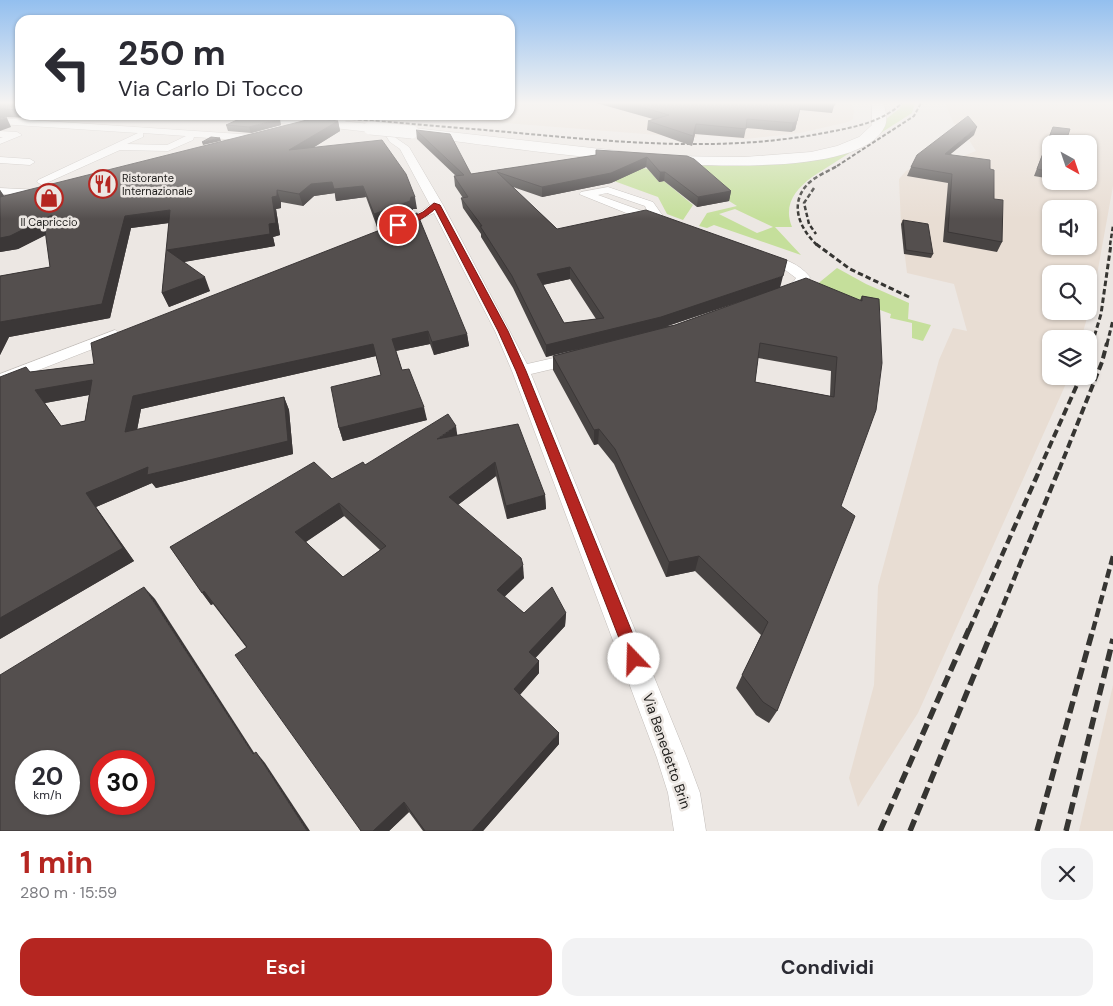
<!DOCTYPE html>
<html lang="it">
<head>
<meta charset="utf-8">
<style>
  body { margin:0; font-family:"DM Sans",sans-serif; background:#f2f2f3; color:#2b2b33; height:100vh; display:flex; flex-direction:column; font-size:19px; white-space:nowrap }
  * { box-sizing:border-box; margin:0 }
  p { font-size:16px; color:#7c7c81 }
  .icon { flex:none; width:28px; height:28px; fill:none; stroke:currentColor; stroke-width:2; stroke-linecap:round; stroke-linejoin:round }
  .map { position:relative; height:831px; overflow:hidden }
  .panel { display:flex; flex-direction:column; background:#fff; flex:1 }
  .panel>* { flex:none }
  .top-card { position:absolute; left:15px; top:15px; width:500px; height:105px; border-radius:15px; box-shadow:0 1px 4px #0004; background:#fff; color:#2b2b33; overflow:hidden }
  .needle { width:32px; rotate:140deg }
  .fabs { position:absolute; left:1042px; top:135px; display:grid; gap:10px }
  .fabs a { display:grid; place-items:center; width:55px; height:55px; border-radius:10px; background:#fff; box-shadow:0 1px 4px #0004; font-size:25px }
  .speed { position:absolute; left:15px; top:750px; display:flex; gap:10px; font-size:25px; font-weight:700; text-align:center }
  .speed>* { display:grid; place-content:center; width:65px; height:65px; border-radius:50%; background:#fff; box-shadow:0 1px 4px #0004; line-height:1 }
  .speed small { font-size:12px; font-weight:400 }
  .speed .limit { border:8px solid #d22; background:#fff; color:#111 }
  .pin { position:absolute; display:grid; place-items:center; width:42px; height:42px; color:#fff; margin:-21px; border:2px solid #fff; border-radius:50%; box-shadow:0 1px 5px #0007 }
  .me { position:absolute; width:55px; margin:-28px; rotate:339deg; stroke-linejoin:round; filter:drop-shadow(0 0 4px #0008) }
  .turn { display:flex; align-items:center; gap:18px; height:105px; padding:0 20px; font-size:22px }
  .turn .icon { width:65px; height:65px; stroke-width:2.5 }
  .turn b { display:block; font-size:35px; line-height:42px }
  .round { display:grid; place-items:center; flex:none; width:52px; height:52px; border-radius:15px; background:#f2f2f3 }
  .headline { display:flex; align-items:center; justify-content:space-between; height:85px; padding:0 20px }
  h1 { font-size:30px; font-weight:700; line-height:38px; color:#b52621 }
  .cta { display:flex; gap:10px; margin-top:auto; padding:10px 20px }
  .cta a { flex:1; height:58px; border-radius:15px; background:#b52621; color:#fff; font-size:20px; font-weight:700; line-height:58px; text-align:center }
  .cta a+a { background:#f2f2f3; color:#2b2b33 }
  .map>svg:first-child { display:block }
  .built { fill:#e8ddd3; fill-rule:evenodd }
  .green { fill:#c5df9b; fill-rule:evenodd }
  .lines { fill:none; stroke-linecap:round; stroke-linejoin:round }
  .minor-casing { stroke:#c2bdb9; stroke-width:1 }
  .motorway-casing { stroke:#c2bdb9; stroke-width:1 }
  .minor { fill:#fff; fill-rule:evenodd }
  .motorway { fill:#fff; fill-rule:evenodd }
  .rail-far5 { stroke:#363532; stroke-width:2; stroke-dasharray:4 2; stroke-linecap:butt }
  .rail-far4 { stroke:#363532; stroke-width:2.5; stroke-dasharray:4.5 2.5; stroke-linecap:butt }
  .rail-far3 { stroke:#363532; stroke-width:3; stroke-dasharray:5.5 3; stroke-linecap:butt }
  .rail-far2 { stroke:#363532; stroke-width:4; stroke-dasharray:8 4; stroke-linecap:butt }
  .rail-far1 { stroke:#363532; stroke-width:4.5; stroke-dasharray:9 4.5; stroke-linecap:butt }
  .rail { stroke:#363532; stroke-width:5.5; stroke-dasharray:12 5.5; stroke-linecap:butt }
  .motorway-bridge-casing { stroke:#c2bdb9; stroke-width:14; stroke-linecap:butt }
  .motorway-bridge { stroke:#fff; stroke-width:13 }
  .wall { fill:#484443; fill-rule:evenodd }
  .shaded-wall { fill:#3b3737 }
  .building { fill:#544f4e; stroke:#3b3737; fill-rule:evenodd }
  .route { fill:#b52621; stroke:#761915 }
  .labels { text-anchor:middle; stroke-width:5; stroke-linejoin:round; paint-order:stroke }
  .far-poi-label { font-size:11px; fill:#1d1c1a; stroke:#ece7e3; text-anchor:start }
  .street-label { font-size:14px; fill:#1d1c1a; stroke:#ece7e3 }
</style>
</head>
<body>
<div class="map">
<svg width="1113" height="831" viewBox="0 0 1113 831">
  <rect width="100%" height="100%" fill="#ece7e3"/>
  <g class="built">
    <polygon points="510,103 851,103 854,110 853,119 848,122 800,133 745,139 697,134 696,138 468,120 405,118 402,115 510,115"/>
    <path d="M945 103H1113V186L1093 297 1081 339H1051V376L1069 377 918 713 858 807 849 778 874 685 878 586 939 360 953 328 967 331 954 284 907 273 901 224 899 179 906 171 916 166 958 158 976 151 960 126 954 124ZM1051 144H1089V181H1051ZM1051 209H1089V246H1051ZM1051 274H1089V311H1051Z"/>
    <polygon points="1113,685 1113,831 1079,831"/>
  </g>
  <g class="green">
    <path d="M903 103H915L912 113 812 177C795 190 783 205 792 227H775L801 255 714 225 707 228 699 226 707 213 737 206 729 201 691 166 787 162 866 142 879 134 886 119 899 109ZM735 209 773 227 757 233 719 214Z"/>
    <polygon points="643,168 648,169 659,182 664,181 693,205 683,220 667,214 658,197 614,181"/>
    <polygon points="837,268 866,284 909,303 908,319 931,325 923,341 912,338 912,323 890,318 891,314 815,286"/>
  </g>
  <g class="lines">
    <defs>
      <g id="minor">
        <polygon points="373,115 381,115 396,138 409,147 443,205 527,364 576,353 582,354 584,358 582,362 531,374 687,758 700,793 706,831 674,831 668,793 657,758 512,371 495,331 434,213 399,229 395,230 389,226 422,211 430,205 400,149 390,142"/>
        <path d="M0 118 255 135 260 138 255 141 194 137 193 140 168 151 120 150 42 185 37 182 38 180 138 133 0 124ZM143 133 186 136 167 145 127 144 143 137Z"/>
        <polygon points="0,131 17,132 22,135 0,144 0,138 3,137 0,137"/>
        <polygon points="0,157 30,159 35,162 30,165 0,163"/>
        <path d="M608 187 653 202 665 219 659 223 641 219 579 194 581 192ZM607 193 645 206 648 213 598 195Z"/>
        <polygon points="0,188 41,190 47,193 41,196 0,194"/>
        <path d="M763 253C780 257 799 263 810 277 805 288 792 299 779 296L777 293C782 286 792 286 796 278L784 269 758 260 756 257Z"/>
        <polygon points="115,330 123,335 121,338 0,385 0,374"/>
      </g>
      <g id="motorway">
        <path d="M872 103H884C885 110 888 119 885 126 851 204 488 144 414 136L407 132 414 128 663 156 744 157 811 152 837 146 859 137 872 125Z"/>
        <path d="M228 115C243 115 297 111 306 121L300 125 234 119Z"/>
        <polygon points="330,120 370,124 377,128 370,132 325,127 324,124"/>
      </g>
    </defs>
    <use href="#minor" class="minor-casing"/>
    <use href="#motorway" class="motorway-casing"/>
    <use href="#minor" class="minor"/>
    <use href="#motorway" class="motorway"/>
    <g class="rail-far5">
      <path d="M304 115C364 120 425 125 485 130 600 140 715 155 829 132 855 127 882 122 902 103"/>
      <polyline points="837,166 914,116 921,103"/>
    </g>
    <g class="rail-far4">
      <polyline points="814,188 804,203 809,224 816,234"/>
      <path d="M817 245C801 230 789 206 806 186 813 177 829 171 839 165"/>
      <polyline points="1110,245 1113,226"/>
    </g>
    <g class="rail-far3">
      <polyline points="816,244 850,269 909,297"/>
      <polyline points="1092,344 1101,314 1111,244"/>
      <polyline points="1107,344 1113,320"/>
    </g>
    <g class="rail-far2">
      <polyline points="1089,356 1093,343"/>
      <polyline points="1039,470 1081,376"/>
      <polyline points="1059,470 1102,362 1107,343"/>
    </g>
    <g class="rail-far1">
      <polyline points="969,630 1040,469"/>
      <polyline points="993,630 1059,469"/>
      <polyline points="1093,630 1113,556"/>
    </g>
    <g class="rail">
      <polyline points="880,831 969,629"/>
      <polyline points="910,831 993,629"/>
      <polyline points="1037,831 1093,629"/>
      <polyline points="1066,831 1113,639"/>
    </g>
    <defs>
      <g id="motorway-bridge">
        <polyline points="308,119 339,121"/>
        <polyline points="370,128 412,132"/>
      </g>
    </defs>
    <use href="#motorway-bridge" class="motorway-bridge-casing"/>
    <use href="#motorway-bridge" class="motorway-bridge"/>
  </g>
  <g class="wall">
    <polygon points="0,103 20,103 20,115 43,115 34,118 0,117"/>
    <polygon points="596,103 835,103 832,113 800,110 795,130 791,132 746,128 744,138 695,134 692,146 647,130 648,121 653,119"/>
    <polygon points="338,121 340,131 314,147 417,209 413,209 412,213 377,227 366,197 336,201 335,193 314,196 303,206 281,202 281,208 276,209 280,235 273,237 275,246 183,262 210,291 169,307 162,293 169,223 131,228 110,318 9,337 0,355 0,276 50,267 46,235 18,249 0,252 0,190 4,196"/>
    <polygon points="226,125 281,125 251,133 228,131"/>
    <polygon points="1053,127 1051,144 1051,179 1034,176"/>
    <path d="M416 130 471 174 596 155 687 156 731 191 729 201 697 207 664 181 659 182 646 167 611 183 542 197 513 187 557 229 780 287 860 300 862 296 879 299 841 506 777 711 769 723 756 715 736 688 761 635 695 571 666 577 614 464 598 444 594 445 553 370V356L577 349 546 357 513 288 481 237V234L463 208 461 198H463L455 186 454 176H456L417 139ZM570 279 596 319 564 323 543 285ZM754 297 675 325 667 326ZM758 358 831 371 830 396 755 382Z"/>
    <polygon points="974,135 950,154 990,169 994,199 1002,242 997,252 943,242 948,183 907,176 911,167"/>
    <polygon points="903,220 933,254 931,258 904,254 901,224"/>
    <path d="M379 227 467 334 469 346 434 355 430 344 396 351 402 370 427 420 343 441 339 428 381 375 376 356 141 409 137 430 284 397 289 410 293 454 156 488 152 483 96 507 134 561 0 639 30 372 94 364 380 231ZM89 395 85 421 61 426 45 403Z"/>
    <path d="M458 435 545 495 546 509 507 519 496 476 458 505 524 578 504 597 524 613H566L565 626 535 658 539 661V673L520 695 559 744 483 831H423L409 812 389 831H361L246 647 213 604 211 605 170 547 365 465ZM344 516 380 550 343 577 306 542Z"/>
  </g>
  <g class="shaded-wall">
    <polygon points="32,115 43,115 34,118"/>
    <polygon points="7,118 11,127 0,131 0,120"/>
    <polygon points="280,119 281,125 251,133 249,127"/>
    <polygon points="338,121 340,131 292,161 289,150"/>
    <polygon points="797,121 795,130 791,132 793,123"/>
    <polygon points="696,124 695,134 692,146 693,136"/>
    <polygon points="977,127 974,135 941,162 945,154"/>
    <polygon points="220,138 221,141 203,145 202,142"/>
    <polygon points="647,157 646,167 611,183 542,197 542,187"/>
    <polygon points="660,172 665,172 664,181 659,182"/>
    <polygon points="332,182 335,193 314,196 303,206 299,194 311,184"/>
    <polygon points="363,186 366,197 336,201 334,189"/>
    <polygon points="0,190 4,196 0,198"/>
    <polygon points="277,190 281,202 281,208 276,209 280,235 273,237 275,246 173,264 167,250 269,224 272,197"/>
    <polygon points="731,191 729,201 697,207 698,197"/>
    <polygon points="411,197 415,197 417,209 413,209 412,213 377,227 374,214"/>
    <polygon points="170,210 176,222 131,228 110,318 9,337 0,355 0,322 125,216"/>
    <polygon points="52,215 59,228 18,249 0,252 0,238"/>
    <polygon points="570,267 570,279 537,286 537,274"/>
    <polygon points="783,276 780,288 659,329 546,357 546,345"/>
    <polygon points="205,277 210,291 169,307 162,293"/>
    <polygon points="428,331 430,344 395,351 392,339"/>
    <polygon points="467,334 469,346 434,355 432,342"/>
    <polygon points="373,344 376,356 141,409 134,446 125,432 133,396"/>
    <polygon points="92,380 100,393 45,403 35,390"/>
    <polygon points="284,397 289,410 293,454 156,488 152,483 96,507 134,561 0,639 0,618 86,493"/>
    <polygon points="424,407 427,420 343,441 339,428"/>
    <polygon points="456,426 458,440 437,439"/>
    <polygon points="599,429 598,444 594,445 594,430"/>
    <polygon points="495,462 496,476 451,510 449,497"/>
    <polygon points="545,495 546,509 507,519 506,506"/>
    <polygon points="339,503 344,516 301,545 295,532"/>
    <polygon points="699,556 695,571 666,577 669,562"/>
    <polygon points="523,565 524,578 498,603 497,590"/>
    <polygon points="144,587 155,599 262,765 253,754"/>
    <polygon points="204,591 213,604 211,605 202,593"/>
    <polygon points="566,613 565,626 530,664 529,652"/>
    <polygon points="539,661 539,673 515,700 514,689"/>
    <polygon points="559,733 559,744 483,831 472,831"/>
    <polygon points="256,752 265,763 310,831 307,831"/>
    <polygon points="404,802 409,812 389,831 373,831"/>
  </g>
  <g class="building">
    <polygon points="0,103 20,103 20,110 0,109"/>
    <polygon points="627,103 801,103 797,121 793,123 747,119 746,129 696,124 693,136 648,121 669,115"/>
    <polygon points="817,103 835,103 835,105"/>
    <polygon points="246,116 280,119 249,127 226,125"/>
    <polygon points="968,116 977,127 945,154 990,160 990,169 994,170 994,199 1003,200 1002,242 948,232 952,174 911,167 917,155"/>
    <polygon points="0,117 7,118 0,120"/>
    <polygon points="315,118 338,121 289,150 382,140 406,174 415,197 411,197 410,201 374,214 363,186 334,189 332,182 311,184 299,194 277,190 277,196 272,197 276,223 269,224 270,234 167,250 205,277 162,293 170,210 125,216 102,304 0,322 0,276 50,267 45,230 52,215 10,236 0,238 0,197"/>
    <polygon points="1053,127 1070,129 1065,144 1051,144 1051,172 1037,169"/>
    <path d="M416 130 450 134 471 174 596 155V150L687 156 694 159 731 191 698 197 665 172H660L647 157 611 173 542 187 497 172 557 229 646 210 787 260 783 276 661 317 546 345 512 276 480 226H482L461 198 468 197 454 176 464 175ZM570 267 604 318 564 323 537 274Z"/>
    <polygon points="211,137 220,138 202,142"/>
    <path d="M417 213 467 334 432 342 428 331 392 339 402 370 409 369 424 407 339 428 331 387 381 375 373 344 133 396 125 432 284 397 288 441 147 475 148 467 86 493 123 548 0 618V377L26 367 30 372 94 364 91 343 380 230 379 227ZM92 380 85 421 61 426 35 390Z"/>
    <polygon points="903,220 928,224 933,254 906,250"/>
    <path d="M806 278 862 301V296L879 299 882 363 876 410 841 506 855 516 777 711 763 702 742 675 768 622 699 556 669 562 615 449 599 429 594 430 553 356 675 325ZM760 343 837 357 834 397 755 382Z"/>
    <path d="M448 414 456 426 437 439 518 424 545 495 506 506 495 462 449 497 521 558 523 565 497 590 524 613 552 587 566 613 529 652 539 661 514 689 559 733 472 831H425L404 802 373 831H361L235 655 247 647 204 591 202 593 170 547 314 462 332 479 363 462 365 465ZM339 503 386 546 343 577 295 532Z"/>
    <path d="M144 587 253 754 256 752 307 831H0V675ZM26 761H69V804H26ZM101 761H144V804H101Z"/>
  </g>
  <linearGradient id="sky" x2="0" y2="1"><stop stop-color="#93bfef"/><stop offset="0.47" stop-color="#f6f4f2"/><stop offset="1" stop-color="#f6f4f2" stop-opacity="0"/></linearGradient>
  <rect width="1113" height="219" fill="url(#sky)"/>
  <path class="route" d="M434 203 440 205 508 331 526 371 643 659 640 664 634 667 629 664 516 371 498 331 435 209C428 216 404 231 395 225L423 212Z"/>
  <defs>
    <symbol id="restaurant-ring" viewBox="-11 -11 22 22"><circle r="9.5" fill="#ece7e3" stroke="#b52621" stroke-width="1.5"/><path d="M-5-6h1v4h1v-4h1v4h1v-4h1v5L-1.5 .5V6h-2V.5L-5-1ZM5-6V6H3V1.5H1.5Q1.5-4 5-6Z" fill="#b52621"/></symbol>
    <symbol id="shop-ring" viewBox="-11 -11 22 22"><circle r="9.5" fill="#ece7e3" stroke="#b52621" stroke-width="1.5"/><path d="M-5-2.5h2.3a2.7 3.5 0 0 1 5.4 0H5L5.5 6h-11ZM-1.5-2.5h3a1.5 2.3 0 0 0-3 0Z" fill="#b52621"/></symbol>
  </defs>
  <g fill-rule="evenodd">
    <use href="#restaurant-ring" x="87" y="168" width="32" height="32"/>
    <use href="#shop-ring" x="33" y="182" width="32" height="32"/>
  </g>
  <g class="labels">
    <g class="far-poi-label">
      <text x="122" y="182">Ristorante<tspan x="122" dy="13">Internazionale</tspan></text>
      <text x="49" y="226" text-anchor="middle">Il Capriccio</text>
    </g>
    <g class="street-label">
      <text transform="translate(667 751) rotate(71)" y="5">Via Benedetto Brin</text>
    </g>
  </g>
</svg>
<div class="fabs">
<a><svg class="needle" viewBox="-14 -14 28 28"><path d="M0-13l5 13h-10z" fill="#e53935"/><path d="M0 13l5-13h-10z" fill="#7c7c81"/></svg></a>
<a><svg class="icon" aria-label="sound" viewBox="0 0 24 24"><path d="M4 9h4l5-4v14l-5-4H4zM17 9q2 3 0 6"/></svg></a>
<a><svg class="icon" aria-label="search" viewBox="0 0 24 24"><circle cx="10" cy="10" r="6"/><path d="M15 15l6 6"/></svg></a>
<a><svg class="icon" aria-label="layers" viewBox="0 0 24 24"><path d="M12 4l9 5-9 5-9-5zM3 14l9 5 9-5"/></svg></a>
</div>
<div class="speed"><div>20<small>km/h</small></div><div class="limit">30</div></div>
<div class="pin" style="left:398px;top:225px;background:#d93025"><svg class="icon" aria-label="arrive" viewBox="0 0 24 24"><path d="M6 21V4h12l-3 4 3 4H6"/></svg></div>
<svg class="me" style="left:634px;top:659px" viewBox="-20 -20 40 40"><circle r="19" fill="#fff"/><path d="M0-13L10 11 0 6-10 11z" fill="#b52621"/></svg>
<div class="top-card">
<div class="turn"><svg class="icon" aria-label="left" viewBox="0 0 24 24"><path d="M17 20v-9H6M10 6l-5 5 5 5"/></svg><div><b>250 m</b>Via Carlo Di Tocco</div></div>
</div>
</div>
<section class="panel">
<div class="headline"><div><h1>1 min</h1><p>280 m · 15:59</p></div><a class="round"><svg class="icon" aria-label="close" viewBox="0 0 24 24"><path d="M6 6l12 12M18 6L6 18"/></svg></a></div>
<div class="cta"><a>Esci</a><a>Condividi</a></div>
</section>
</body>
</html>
